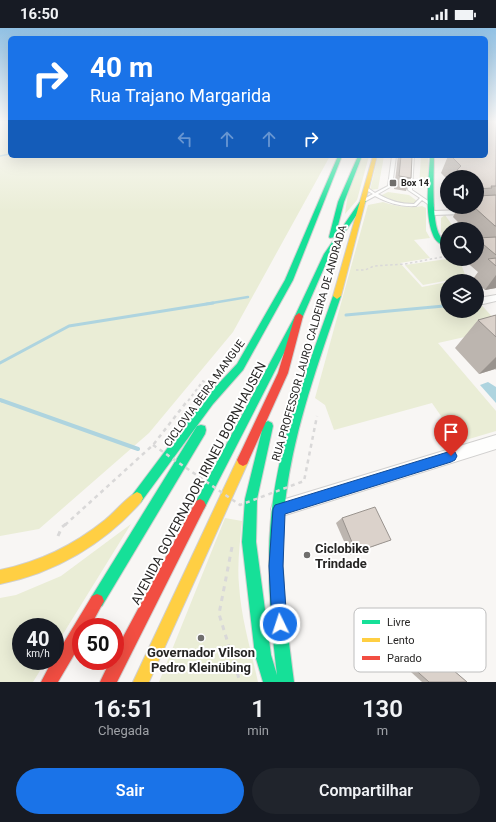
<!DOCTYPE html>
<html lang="pt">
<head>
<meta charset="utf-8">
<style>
  body { margin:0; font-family:Roboto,sans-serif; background:#20242c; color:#f1f3f6; height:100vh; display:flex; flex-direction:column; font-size:15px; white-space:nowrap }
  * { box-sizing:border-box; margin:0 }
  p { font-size:13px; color:#9ea1a6 }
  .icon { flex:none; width:22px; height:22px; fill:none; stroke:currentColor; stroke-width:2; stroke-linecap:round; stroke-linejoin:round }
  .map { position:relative; height:654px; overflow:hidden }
  .side { display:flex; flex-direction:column; background:#171b24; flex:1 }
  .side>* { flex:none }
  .hud { position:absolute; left:8px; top:8px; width:480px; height:122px; border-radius:6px; box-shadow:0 4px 16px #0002; background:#1a73e8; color:#fff; overflow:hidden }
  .fabs { position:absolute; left:440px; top:142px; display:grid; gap:8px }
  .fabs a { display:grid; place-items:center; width:44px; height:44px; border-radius:50%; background:#171b24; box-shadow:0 4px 16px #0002; font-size:20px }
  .speed { position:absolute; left:12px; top:590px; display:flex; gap:8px; font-size:20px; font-weight:700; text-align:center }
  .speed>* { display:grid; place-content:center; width:52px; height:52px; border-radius:50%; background:#171b24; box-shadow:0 4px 16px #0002; line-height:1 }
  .speed small { font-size:10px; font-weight:400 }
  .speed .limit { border:6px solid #d22; background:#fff; color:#111 }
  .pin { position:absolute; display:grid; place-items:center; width:34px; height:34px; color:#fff; margin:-41px -17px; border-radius:50% 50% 50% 0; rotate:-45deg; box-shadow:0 0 4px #0007 }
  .pin .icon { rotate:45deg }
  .me { position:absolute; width:44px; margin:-22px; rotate:356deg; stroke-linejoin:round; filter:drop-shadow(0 0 3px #0008) }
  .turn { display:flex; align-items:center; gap:14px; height:84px; padding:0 16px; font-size:18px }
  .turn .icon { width:52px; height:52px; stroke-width:2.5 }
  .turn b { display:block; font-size:28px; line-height:34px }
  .lanes { display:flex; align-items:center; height:38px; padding:0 16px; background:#0003; justify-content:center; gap:20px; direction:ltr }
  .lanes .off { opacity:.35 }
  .eta { display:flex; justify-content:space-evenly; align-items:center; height:68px; text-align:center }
  .eta b { font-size:24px; font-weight:600; line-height:28px }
  .button { display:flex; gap:8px; margin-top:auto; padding:8px 16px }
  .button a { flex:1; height:46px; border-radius:24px; background:#1a73e8; color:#fff; font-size:16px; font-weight:600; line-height:46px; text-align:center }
  .button a+a { background:#20242c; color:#f1f3f6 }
  .status { display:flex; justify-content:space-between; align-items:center; height:28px; padding:0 20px; background:#171b24; direction:ltr }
  .status svg { height:11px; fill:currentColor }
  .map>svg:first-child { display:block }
  .green { fill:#eaedd6 }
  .water { fill:#aed4df }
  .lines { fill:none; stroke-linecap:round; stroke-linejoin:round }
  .stream-far3 { stroke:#aed4df; stroke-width:1.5 }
  .stream-far2 { stroke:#aed4df; stroke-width:2.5 }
  .stream-far1 { stroke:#aed4df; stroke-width:3 }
  .stream { stroke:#aed4df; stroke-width:4 }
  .lane-casing { stroke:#d1d0cf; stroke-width:2 }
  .street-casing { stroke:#d1d0cf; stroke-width:2 }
  .fast-casing { stroke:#d1d0cf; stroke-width:2 }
  .slow-casing { stroke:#d1d0cf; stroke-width:2 }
  .jam-casing { stroke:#d1d0cf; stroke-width:2 }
  .path-far3 { stroke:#d9d8d8; stroke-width:1.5; stroke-dasharray:2.5 2.5; stroke-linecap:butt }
  .path-far2 { stroke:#d9d8d8; stroke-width:2; stroke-dasharray:3 3; stroke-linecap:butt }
  .path-far1 { stroke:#d9d8d8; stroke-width:2.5; stroke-dasharray:4 4; stroke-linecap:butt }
  .path { stroke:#d9d8d8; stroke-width:3; stroke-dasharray:5 5; stroke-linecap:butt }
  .lane { fill:#fefefd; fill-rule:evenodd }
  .street { fill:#fefefd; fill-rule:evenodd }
  .fast { fill:#16e098; fill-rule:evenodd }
  .slow { fill:#ffcf43; fill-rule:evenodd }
  .jam { fill:#f24e42; fill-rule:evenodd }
  .path-bridge { stroke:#d9d8d8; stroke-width:2.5; stroke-dasharray:4 4; stroke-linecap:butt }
  .wall { fill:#bcb5af }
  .shaded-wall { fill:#99938e }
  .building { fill:#dbd2cb; stroke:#99938e }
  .route { fill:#1a73e8; stroke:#114b97 }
  .poi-dot { fill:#706f6d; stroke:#fff; stroke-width:1.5 }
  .labels { text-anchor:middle; stroke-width:4; stroke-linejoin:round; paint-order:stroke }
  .far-poi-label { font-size:9px; font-weight:bold; fill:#272625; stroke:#fff; text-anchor:start }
  .street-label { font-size:11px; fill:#272625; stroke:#fff }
  .near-street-label { font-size:13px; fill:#272625; stroke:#fff }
  .near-poi-label { font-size:13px; font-weight:bold; fill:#272625; stroke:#fff; text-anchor:start }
  .key { fill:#fff; stroke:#bebebe; stroke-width:1 }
  .key-label { font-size:11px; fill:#272625 }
</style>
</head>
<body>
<div class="status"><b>16:50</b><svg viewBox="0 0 49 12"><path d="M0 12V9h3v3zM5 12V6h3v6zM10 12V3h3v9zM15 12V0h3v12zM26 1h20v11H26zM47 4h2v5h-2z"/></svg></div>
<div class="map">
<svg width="496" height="654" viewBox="0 0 496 654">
  <rect width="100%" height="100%" fill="#f8f6f4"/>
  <g class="green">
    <polygon points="0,93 10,93 10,128 330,128 233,304 149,405 39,501 0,508"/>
    <polygon points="361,128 369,128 357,172 345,186 348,165"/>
    <polygon points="378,128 384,128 378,161 370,162"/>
    <polygon points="421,128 428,128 428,160 419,159"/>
    <path d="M388 164 409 167 417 173 414 176C401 176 391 173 380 168Z"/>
    <path d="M383 174C395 178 409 181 422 178L426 180V203L430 210 414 212 430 230 400 235 422 259 447 254V283H477V272L496 293V302L438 315 496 383V403L459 414 432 375 334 402 325 377 315 370 368 177Z"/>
    <polygon points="445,187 455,201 447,201 447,212 441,204 441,190"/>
    <polygon points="447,231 459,231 466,249 423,257 405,237"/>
    <path d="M225 490 242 493C240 514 237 536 239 557 241 590 251 622 258 654H159Z"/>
    <polygon points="131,496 55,619 55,599 21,599 21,633 46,633 33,654 0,654 0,570 16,567 61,548"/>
  </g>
  <polygon class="water" points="488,354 496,359 496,375 480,357"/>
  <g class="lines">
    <g class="stream-far3">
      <polyline points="10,104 10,107"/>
      <polyline points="0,128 10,126"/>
    </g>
    <polyline class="stream-far2" points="206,276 248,269"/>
    <g class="stream-far1">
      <polyline points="346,287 444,278"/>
      <polyline points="0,335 69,298 213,275"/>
      <polyline points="0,372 2,373"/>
    </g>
    <polyline class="stream" points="0,372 138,421"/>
    <defs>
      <path id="lane" d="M392 128H396L392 158 378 166C390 173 400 176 414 176L420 170 408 162 410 128H414L412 162 434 177V179H432L422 172 416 178C401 179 388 175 375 168L364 174H362V172L373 166 366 162V160H368L375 165 388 158Z"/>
      <g id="street">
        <polygon points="496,181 496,185 433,187 429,185 433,183"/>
        <polygon points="496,267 496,273 483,276 479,274 478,272 479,270"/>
        <polygon points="496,407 496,421 279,489 273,487 271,481 273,475 279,473"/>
      </g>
      <g id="fast">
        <polygon points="338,128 342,128 293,252 243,342 213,376 141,474 137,476 133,474 131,470 133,466 205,370 237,336 285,252"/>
        <polygon points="358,128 362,128 344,174 335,209 330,210 329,209 338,174"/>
        <path d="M430 128H434C434 147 431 193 440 208 441 211 444 213 447 214V219C441 217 435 213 433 207 424 185 429 151 430 128Z"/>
        <polygon points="361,172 366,173 330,226 303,288 204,481 200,483 196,481 194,477 196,473 295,288 324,226"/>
        <path d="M337 265 341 268C319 333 295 398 286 467 278 529 286 592 294 654H263L255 627 242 514 245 471 263 398 264 395 268 393 272 395 273 398 257 471 256 514 271 627 277 647C271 595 266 542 271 490 278 413 308 340 333 268Z"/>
        <polygon points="201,397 205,398 206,402 205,406 102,578 97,580 92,578 90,573 92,568 197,398"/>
      </g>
      <g id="slow">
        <polygon points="373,128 377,128 341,268 337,271 333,268"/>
        <polygon points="243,426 247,428 249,432 149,654 133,654 239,428"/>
        <path d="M137 464 141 466 143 470 141 474C104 516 55 545 0 556V542C39 534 74 517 105 492 114 485 128 468 137 464Z"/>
      </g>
      <g id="jam">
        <polygon points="299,285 303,288 288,345 247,436 243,438 239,436 237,432 278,345 295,288"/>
        <polygon points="200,471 204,473 206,477 204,481 117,654 100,654 110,633 115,633 115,624 196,473"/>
        <polygon points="97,566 102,568 104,573 90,599 81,599 81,615 58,654 41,654 52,633 55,633 55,629 92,568"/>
      </g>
    </defs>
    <use href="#lane" class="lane-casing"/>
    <use href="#street" class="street-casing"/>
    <use href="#fast" class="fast-casing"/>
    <use href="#slow" class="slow-casing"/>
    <use href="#jam" class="jam-casing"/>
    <polyline class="path-far3" points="356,242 365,242 374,238 405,236 447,228"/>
    <polyline class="path-far2" points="188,373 203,353 206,355"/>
    <polyline class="path-far1" points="65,497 153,417 188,372"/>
    <g class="path">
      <polyline points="58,508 62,499 66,496"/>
      <polyline points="232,519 219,586 240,654"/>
    </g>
    <use href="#lane" class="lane"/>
    <use href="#street" class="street"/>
    <use href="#fast" class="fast"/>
    <use href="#slow" class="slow"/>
    <use href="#jam" class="jam"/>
    <polyline class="path-bridge" points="153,417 240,477 304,453 317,388"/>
  </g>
  <g class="wall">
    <polygon points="496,93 496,260 485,262 477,255 477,253 475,253 473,251 478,244 463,231 477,231 477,201 465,201 453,189 457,181 454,181 452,179 477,179 477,149 447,149 447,151 441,145 448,128 486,128"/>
    <polygon points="398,128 412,128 411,150 406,163 394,161"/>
    <polygon points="496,287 496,342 495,341 479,346 455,320 478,292"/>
    <polygon points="342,490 382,515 350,527 336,495"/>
    <polygon points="399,603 410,605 467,654 422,654 390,625"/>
  </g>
  <g class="shaded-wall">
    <polygon points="496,247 496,260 485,262"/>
    <polygon points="496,329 496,340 495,341 479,346"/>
    <polygon points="391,512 382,515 350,527 356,524"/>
  </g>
  <g class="building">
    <polygon points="486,93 496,93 496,158 491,158 492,160 477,161 477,149 457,149 457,142 461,138 451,128 486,128"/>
    <polygon points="401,128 412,128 411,150 399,148"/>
    <polygon points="496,167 496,198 495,198 474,179 477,179 477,168"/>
    <polygon points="496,209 496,227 477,211 477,210"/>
    <polygon points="496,230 496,238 488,231"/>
    <polygon points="496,287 496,309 478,292"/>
    <polygon points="375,479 391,512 356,524 342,490"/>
    <polygon points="410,605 467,654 429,654 401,629"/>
  </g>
  <linearGradient id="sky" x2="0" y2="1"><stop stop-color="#91c1e4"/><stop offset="0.51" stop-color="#fcfbfa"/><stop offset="1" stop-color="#fcfbfa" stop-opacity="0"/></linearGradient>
  <rect width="496" height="184" fill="url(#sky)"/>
  <polygon class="route" points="451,423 455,424 457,428 455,432 451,434 285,486 283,538 287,596 285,601 280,604 274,601 272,596 269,538 273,481 275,477"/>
  <g class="poi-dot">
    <rect x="389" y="151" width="8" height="8" rx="2"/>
    <circle cx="307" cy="527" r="4"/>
    <circle cx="201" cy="610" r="4"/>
  </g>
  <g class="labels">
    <g class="far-poi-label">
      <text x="401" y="158">Box 14</text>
    </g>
    <g class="street-label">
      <text transform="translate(309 315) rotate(-74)" y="4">RUA PROFESSOR LAURO CALDEIRA DE ANDRADA</text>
      <text transform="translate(204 365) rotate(-54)" y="4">CICLOVIA BEIRA MANGUE</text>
    </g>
    <g class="near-street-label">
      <text transform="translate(198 455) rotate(-62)" y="5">AVENIDA GOVERNADOR IRINEU BORNHAUSEN</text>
    </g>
    <g class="near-poi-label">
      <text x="315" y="525">Ciclobike<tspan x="315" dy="15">Trindade</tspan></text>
      <text x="201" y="629" text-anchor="middle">Governador Vilson<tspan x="201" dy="15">Pedro Kleinübing</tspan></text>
    </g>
  </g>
  <rect x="354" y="580" width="132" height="64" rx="6" class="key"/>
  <rect x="362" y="592" width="18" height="4" fill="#16e098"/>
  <rect x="362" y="610" width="18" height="4" fill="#ffcf43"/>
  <rect x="362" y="628" width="18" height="4" fill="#f24e42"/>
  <g class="key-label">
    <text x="387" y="598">Livre</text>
    <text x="387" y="616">Lento</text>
    <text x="387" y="634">Parado</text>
  </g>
</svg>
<div class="fabs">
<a><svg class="icon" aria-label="sound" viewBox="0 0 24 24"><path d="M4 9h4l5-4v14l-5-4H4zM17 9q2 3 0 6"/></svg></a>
<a><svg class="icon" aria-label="search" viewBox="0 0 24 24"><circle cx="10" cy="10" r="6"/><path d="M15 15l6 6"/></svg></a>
<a><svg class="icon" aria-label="layers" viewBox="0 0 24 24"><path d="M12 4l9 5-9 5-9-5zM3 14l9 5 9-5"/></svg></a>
</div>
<div class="speed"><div>40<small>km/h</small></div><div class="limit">50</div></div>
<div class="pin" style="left:451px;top:428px;background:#d93025"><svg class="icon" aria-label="arrive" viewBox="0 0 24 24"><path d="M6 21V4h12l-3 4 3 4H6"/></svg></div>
<svg class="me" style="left:280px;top:596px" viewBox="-20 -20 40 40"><circle r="17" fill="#1a73e8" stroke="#fff" stroke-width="3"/><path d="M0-11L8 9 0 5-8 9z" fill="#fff"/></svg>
<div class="hud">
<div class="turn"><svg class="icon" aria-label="right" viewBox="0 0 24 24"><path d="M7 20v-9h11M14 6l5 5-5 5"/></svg><div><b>40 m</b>Rua Trajano Margarida</div></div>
<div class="lanes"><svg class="icon off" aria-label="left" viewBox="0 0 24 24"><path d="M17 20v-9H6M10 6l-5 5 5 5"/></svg><svg class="icon off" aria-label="ahead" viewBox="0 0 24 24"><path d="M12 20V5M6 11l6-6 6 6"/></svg><svg class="icon off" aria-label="ahead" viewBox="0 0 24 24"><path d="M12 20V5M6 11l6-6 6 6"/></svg><svg class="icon" aria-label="right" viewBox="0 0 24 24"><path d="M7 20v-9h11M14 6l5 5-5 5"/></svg></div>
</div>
</div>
<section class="side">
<div class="eta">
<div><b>16:51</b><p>Chegada</p></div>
<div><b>1</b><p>min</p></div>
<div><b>130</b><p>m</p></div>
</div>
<div class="button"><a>Sair</a><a>Compartilhar</a></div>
</section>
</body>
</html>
